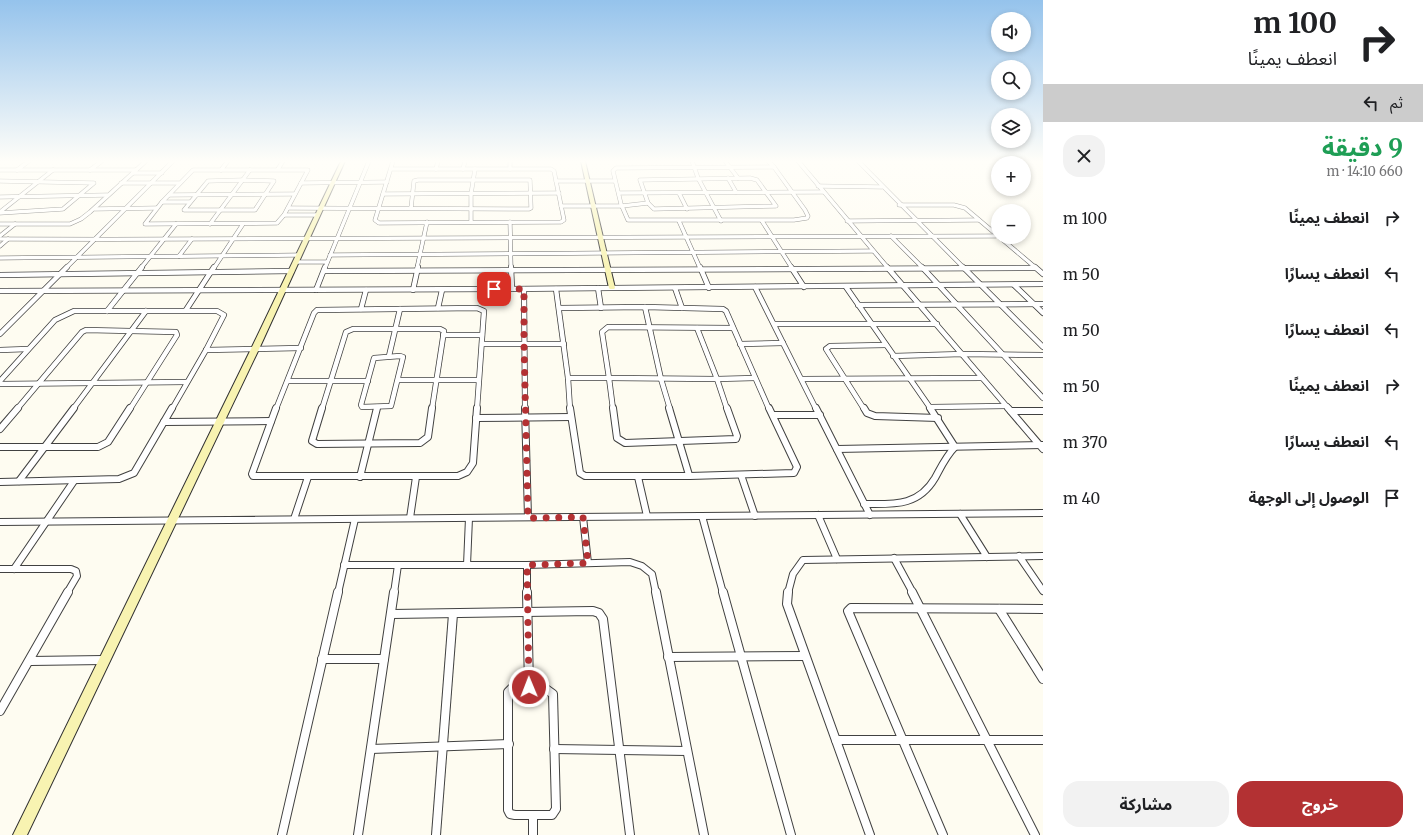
<!DOCTYPE html>
<html lang="ar">
<head>
<meta charset="utf-8">
<style>
  body { margin:0; font-family:Merriweather,"Noto Sans Arabic",serif; background:#f2f2f2; color:#202124; direction:rtl; height:100vh; display:flex; flex-direction:column; font-size:15px; white-space:nowrap }
  * { box-sizing:border-box; margin:0 }
  p { font-size:13px; color:#757577 }
  .icon { flex:none; width:22px; height:22px; fill:none; stroke:currentColor; stroke-width:2; stroke-linecap:round; stroke-linejoin:round }
  .map { position:relative; flex:1; overflow:hidden; direction:ltr }
  .side { display:flex; flex-direction:column; background:#fff; width:380px }
  .side>* { flex:none }
  .hud { background:#fff; color:#202124; overflow:hidden }
  .fabs { position:absolute; left:991px; top:12px; display:grid; gap:8px }
  .fabs a { display:grid; place-items:center; width:40px; height:40px; border-radius:50%; background:#fff; box-shadow:0 2px 6px #0003; font-size:20px }
  .pin { position:absolute; display:grid; place-items:center; width:34px; height:34px; color:#fff; margin:-17px; border-radius:8px; box-shadow:0 2px 6px #0006 }
  .me { position:absolute; width:44px; margin:-22px; rotate:359deg; stroke-linejoin:round; filter:drop-shadow(0 0 3px #0008) }
  .turn { display:flex; align-items:center; gap:14px; height:84px; padding:0 20px; font-size:18px }
  .turn .icon { width:52px; height:52px; stroke-width:2.5 }
  .turn b { display:block; font-size:28px; line-height:34px }
  .then { display:flex; align-items:center; height:38px; padding:0 20px; background:#0003; gap:8px; font-size:15px }
  .round { display:grid; place-items:center; flex:none; width:42px; height:42px; border-radius:16px; background:#f2f2f2 }
  .overview { display:flex; align-items:center; justify-content:space-between; height:68px; padding:0 20px }
  h1 { font-size:24px; font-weight:700; line-height:30px; color:#1e9e55 }
  .primary-button { display:flex; gap:8px; margin-top:auto; padding:8px 20px }
  .primary-button a { flex:1; height:46px; border-radius:16px; background:#b33133; color:#fff; font-size:16px; font-weight:700; line-height:46px; text-align:center }
  .primary-button a+a { background:#f2f2f2; color:#202124 }
  ul { padding:0; list-style:none }
  li { display:flex; align-items:center; gap:12px; height:56px; padding:0 20px }
  li div { flex:1 }
  li b { display:block; font-size:15px }
  li em { font-style:normal }
  main { display:flex; flex:1; min-height:0 }
  .map>svg:first-child { display:block }
  .lines { fill:none; stroke-linecap:round; stroke-linejoin:round }
  .street-far3-casing { stroke:#414141; stroke-width:4.5 }
  .street-far2-casing { stroke:#414141; stroke-width:6 }
  .street-far1-casing { stroke:#414141; stroke-width:8 }
  .street-casing { stroke:#414141; stroke-width:10 }
  .secondary-casing { stroke:#303030; stroke-width:2 }
  .street-far3 { stroke:#fff; stroke-width:3.5 }
  .street-far2 { stroke:#fff; stroke-width:4.5 }
  .street-far1 { stroke:#fff; stroke-width:6 }
  .street { stroke:#fff; stroke-width:8 }
  .secondary { fill:#f8f3b1; fill-rule:evenodd }
  .route { stroke:#b33133; stroke-width:7; stroke-dasharray:0 12.6 }
</style>
</head>
<body>
<main>
<section class="side">
<div class="hud">
<div class="turn"><svg class="icon" aria-label="right" viewBox="0 0 24 24"><path d="M7 20v-9h11M14 6l5 5-5 5"/></svg><div><b>100 m</b>انعطف يمينًا</div></div>
<div class="then">ثم<svg class="icon" aria-label="left" viewBox="0 0 24 24"><path d="M17 20v-9H6M10 6l-5 5 5 5"/></svg></div>
</div>
<div class="overview"><div><h1>9 دقيقة</h1><p>660 m · 14:10</p></div><a class="round"><svg class="icon" aria-label="close" viewBox="0 0 24 24"><path d="M6 6l12 12M18 6L6 18"/></svg></a></div>
<ul>
<li><svg class="icon" aria-label="right" viewBox="0 0 24 24"><path d="M7 20v-9h11M14 6l5 5-5 5"/></svg><div><b>انعطف يمينًا</b></div><em>100 m</em></li>
<li><svg class="icon" aria-label="left" viewBox="0 0 24 24"><path d="M17 20v-9H6M10 6l-5 5 5 5"/></svg><div><b>انعطف يسارًا</b></div><em>50 m</em></li>
<li><svg class="icon" aria-label="left" viewBox="0 0 24 24"><path d="M17 20v-9H6M10 6l-5 5 5 5"/></svg><div><b>انعطف يسارًا</b></div><em>50 m</em></li>
<li><svg class="icon" aria-label="right" viewBox="0 0 24 24"><path d="M7 20v-9h11M14 6l5 5-5 5"/></svg><div><b>انعطف يمينًا</b></div><em>50 m</em></li>
<li><svg class="icon" aria-label="left" viewBox="0 0 24 24"><path d="M17 20v-9H6M10 6l-5 5 5 5"/></svg><div><b>انعطف يسارًا</b></div><em>370 m</em></li>
<li><svg class="icon" aria-label="arrive" viewBox="0 0 24 24"><path d="M6 21V4h12l-3 4 3 4H6"/></svg><div><b>الوصول إلى الوجهة</b></div><em>40 m</em></li>
</ul>
<div class="primary-button"><a>خروج</a><a>مشاركة</a></div>
</section>
<div class="map">
<svg width="1043" height="835" viewBox="0 0 1043 835">
  <rect width="100%" height="100%" fill="#fefcf1"/>
  <g class="lines">
    <defs>
      <g id="street-far3">
        <polyline points="510,161 510,169"/>
        <polyline points="692,161 698,178 721,221"/>
        <polyline points="725,161 738,178"/>
        <polyline points="768,161 774,167"/>
        <polyline points="798,161 888,268"/>
        <polyline points="858,161 964,268"/>
        <polygon points="774,167 805,210 808,216 807,218 794,220 628,220 621,204 613,171 616,168"/>
        <polyline points="278,169 283,161"/>
        <polyline points="391,169 551,169 554,171 564,220 561,222 379,223 375,220 393,161"/>
        <polyline points="436,169 438,161"/>
        <polyline points="463,169 465,161"/>
        <polyline points="0,170 136,170"/>
        <polyline points="17,170 29,161"/>
        <polyline points="90,170 102,161"/>
        <polygon points="193,170 308,170 284,215 277,223 145,224 162,202"/>
        <polyline points="221,170 228,161"/>
        <polyline points="133,173 162,173"/>
        <polyline points="728,178 736,192"/>
        <polygon points="750,178 757,180 776,206 654,209 648,203 640,180"/>
        <polygon points="242,180 274,181 255,210 184,210 208,181"/>
        <polyline points="0,181 94,183 63,209 0,213"/>
        <polyline points="556,181 615,181"/>
        <polyline points="121,183 179,183"/>
        <polyline points="301,183 387,182"/>
        <polyline points="818,186 882,187"/>
        <polyline points="619,193 823,192"/>
        <polyline points="679,193 687,209"/>
        <polyline points="383,194 559,193"/>
        <polyline points="169,195 295,194"/>
        <polyline points="0,197 107,195"/>
        <polyline points="162,202 190,202"/>
        <polyline points="899,205 954,205 965,208 1036,268"/>
        <polyline points="561,206 622,206 648,203"/>
        <polyline points="288,208 529,209 531,208 530,180 418,180 414,181 411,208"/>
        <polyline points="95,209 157,208"/>
        <polyline points="0,212 53,170"/>
        <polyline points="284,215 318,215"/>
        <polyline points="679,221 700,268"/>
        <polyline points="762,221 792,268"/>
        <polyline points="847,221 979,220"/>
        <polyline points="471,222 471,194 475,169"/>
        <polyline points="510,222 511,268"/>
        <polyline points="0,224 70,224 81,219 90,212 146,161"/>
        <polyline points="210,224 250,170"/>
        <polyline points="0,236 15,224"/>
        <polyline points="891,236 923,268"/>
        <path d="M0 239C332 240 664 236 996 236"/>
        <polyline points="0,246 8,239"/>
        <polyline points="330,255 873,251"/>
        <polyline points="179,256 192,239"/>
        <polyline points="0,258 299,255"/>
        <polyline points="296,262 327,262"/>
        <polyline points="66,268 173,161"/>
        <polyline points="141,268 176,224"/>
        <polyline points="214,268 243,224"/>
        <polyline points="325,268 369,161"/>
        <polyline points="417,268 427,222"/>
        <polyline points="952,268 1035,268"/>
      </g>
      <g id="street-far2">
        <polyline points="511,267 512,289"/>
        <polyline points="700,267 709,288"/>
        <polyline points="791,267 804,287"/>
        <polyline points="887,267 1009,409"/>
        <polyline points="922,267 1043,398"/>
        <polyline points="963,267 1043,347"/>
        <polyline points="1035,267 1043,274"/>
        <polyline points="324,271 1035,268"/>
        <polyline points="0,275 292,271"/>
        <polyline points="1014,285 1043,313"/>
        <polyline points="755,287 816,409"/>
        <polyline points="846,287 931,409"/>
        <polyline points="598,288 601,308"/>
        <polyline points="675,288 682,308"/>
        <polyline points="524,289 525,409"/>
        <polyline points="556,289 568,378 570,409"/>
        <polyline points="316,290 325,267"/>
        <polyline points="413,290 418,267"/>
        <polyline points="0,291 507,289 1043,284"/>
        <polyline points="858,305 1043,304"/>
        <polyline points="645,307 661,379 670,409"/>
        <polyline points="438,308 442,290"/>
        <polyline points="559,308 645,307 723,309 726,311 769,409"/>
        <polyline points="361,309 366,290"/>
        <polyline points="186,310 214,267"/>
        <polyline points="107,311 142,267"/>
        <polyline points="774,324 937,324"/>
        <polyline points="697,328 717,379 755,378"/>
        <polyline points="0,334 67,267"/>
        <polyline points="443,335 482,335"/>
        <polyline points="482,344 564,344"/>
        <polyline points="740,344 783,343"/>
        <polyline points="0,350 28,349"/>
        <polyline points="206,350 301,348"/>
        <polyline points="389,356 400,309"/>
        <polygon points="400,356 403,357 391,406 362,407 361,405 374,358"/>
        <polyline points="893,356 963,354 1043,355"/>
        <polyline points="568,378 609,378"/>
        <polyline points="609,378 717,379 727,409"/>
        <polyline points="609,378 613,409"/>
        <polyline points="609,378 602,332 608,327 733,328"/>
        <polyline points="802,379 982,378"/>
        <polyline points="399,380 478,380"/>
        <polyline points="0,381 55,320 74,311 217,311 224,315 206,350 172,409"/>
        <polyline points="288,381 368,381"/>
        <polyline points="0,384 187,382"/>
        <polyline points="931,407 1007,406"/>
        <polyline points="17,409 82,332 86,330 176,332 177,335 130,409"/>
        <polyline points="73,409 146,311"/>
        <polyline points="276,409 314,313 317,310 477,308 484,311 477,409"/>
        <polyline points="322,409 346,332 353,329 440,329 444,331 432,409"/>
        <polyline points="377,409 377,407"/>
        <polyline points="864,409 826,349 830,346 886,345"/>
      </g>
      <g id="street-far1">
        <polyline points="276,408 252,474 253,476 458,476 467,472 473,463 477,408"/>
        <polyline points="322,408 312,441 317,444 420,443 428,437 432,408"/>
        <polyline points="525,408 528,517"/>
        <polyline points="570,408 580,473 585,476 690,476 794,473 797,467 769,408"/>
        <polyline points="613,408 617,438 625,443 736,439 737,436 727,408"/>
        <polyline points="669,408 689,475"/>
        <polyline points="816,408 870,515"/>
        <polyline points="864,408 867,413 875,416 938,418"/>
        <polyline points="1008,408 1043,449"/>
        <polyline points="1011,411 1043,411"/>
        <polyline points="773,415 820,415"/>
        <polyline points="476,418 571,417"/>
        <polyline points="164,422 271,421"/>
        <polyline points="0,429 18,408"/>
        <polyline points="0,447 98,447 108,442 130,408"/>
        <polyline points="837,449 1042,445"/>
        <polyline points="741,475 755,516"/>
        <polyline points="360,477 377,408"/>
        <polyline points="638,477 647,516"/>
        <polyline points="19,481 74,408"/>
        <polyline points="0,482 119,479 134,473 172,408"/>
        <path d="M864 504C893 504 918 507 935 478 941 467 946 456 955 447L930 408"/>
        <polyline points="960,514 987,557"/>
        <polyline points="818,515 837,559"/>
        <polyline points="702,516 723,593"/>
        <polyline points="583,517 588,563"/>
        <polyline points="410,518 416,477"/>
        <polyline points="294,519 308,477"/>
        <polyline points="0,522 1043,513"/>
        <polyline points="1019,556 1043,591"/>
        <polyline points="894,558 913,593"/>
        <polyline points="344,565 527,565 630,562 642,566 652,574 656,593"/>
        <polyline points="467,565 469,518"/>
        <polyline points="527,565 527,593"/>
        <polyline points="0,569 71,569 76,571 77,576 67,593"/>
        <polyline points="14,569 74,481"/>
        <polyline points="338,593 355,519"/>
        <polyline points="394,593 398,565"/>
        <polyline points="788,593 793,574 803,560 1043,556"/>
      </g>
      <g id="street">
        <polyline points="527,592 529,687"/>
        <polyline points="656,592 704,835"/>
        <polyline points="723,592 791,835"/>
        <polyline points="788,592 787,604 870,835"/>
        <polyline points="912,592 1035,835"/>
        <polyline points="999,609 1043,679"/>
        <polyline points="392,614 593,611 599,613 603,619 630,835"/>
        <polyline points="668,657 805,656"/>
        <polyline points="322,659 384,659"/>
        <polyline points="30,661 104,660"/>
        <polygon points="529,687 546,689 553,694 556,809 552,815 515,815 510,814 508,810 508,692 512,688"/>
        <polyline points="0,711 68,592"/>
        <polyline points="836,740 1043,740"/>
        <polyline points="371,749 509,744"/>
        <polyline points="554,749 687,751"/>
        <polyline points="533,815 533,835"/>
        <polyline points="282,835 338,592"/>
        <polyline points="358,835 394,592"/>
        <polyline points="436,835 453,614"/>
        <polyline points="943,835 848,611 851,608 1043,609"/>
      </g>
      <g id="secondary">
        <polygon points="341,161 345,161 259,349 27,835 13,835 251,349"/>
        <polygon points="581,161 585,161 615,288 614,289 610,289 609,288"/>
      </g>
    </defs>
    <use href="#street-far3" class="street-far3-casing"/>
    <use href="#street-far2" class="street-far2-casing"/>
    <use href="#street-far1" class="street-far1-casing"/>
    <use href="#street" class="street-casing"/>
    <use href="#secondary" class="secondary-casing"/>
    <use href="#street-far3" class="street-far3"/>
    <use href="#street-far2" class="street-far2"/>
    <use href="#street-far1" class="street-far1"/>
    <use href="#street" class="street"/>
    <use href="#secondary" class="secondary"/>
  </g>
  <linearGradient id="sky" x2="0" y2="1"><stop stop-color="#95c3ec"/><stop offset="0.58" stop-color="#fffef9"/><stop offset="1" stop-color="#fffef9" stop-opacity="0"/></linearGradient>
  <rect width="1043" height="278" fill="url(#sky)"/>
  <g class="lines">
    <polyline class="route" points="494,289 524,289 524,344 528,518 583,517 588,563 527,565 529,687"/>
  </g>
</svg>
<div class="fabs">
<a><svg class="icon" aria-label="sound" viewBox="0 0 24 24"><path d="M4 9h4l5-4v14l-5-4H4zM17 9q2 3 0 6"/></svg></a>
<a><svg class="icon" aria-label="search" viewBox="0 0 24 24"><circle cx="10" cy="10" r="6"/><path d="M15 15l6 6"/></svg></a>
<a><svg class="icon" aria-label="layers" viewBox="0 0 24 24"><path d="M12 4l9 5-9 5-9-5zM3 14l9 5 9-5"/></svg></a>
<a>+</a>
<a>−</a>
</div>
<div class="pin" style="left:494px;top:289px;background:#d93025"><svg class="icon" aria-label="arrive" viewBox="0 0 24 24"><path d="M6 21V4h12l-3 4 3 4H6"/></svg></div>
<svg class="me" style="left:529px;top:687px" viewBox="-20 -20 40 40"><circle r="17" fill="#b33133" stroke="#fff" stroke-width="3"/><path d="M0-11L8 9 0 5-8 9z" fill="#fff"/></svg>
</div>
</main>
</body>
</html>
